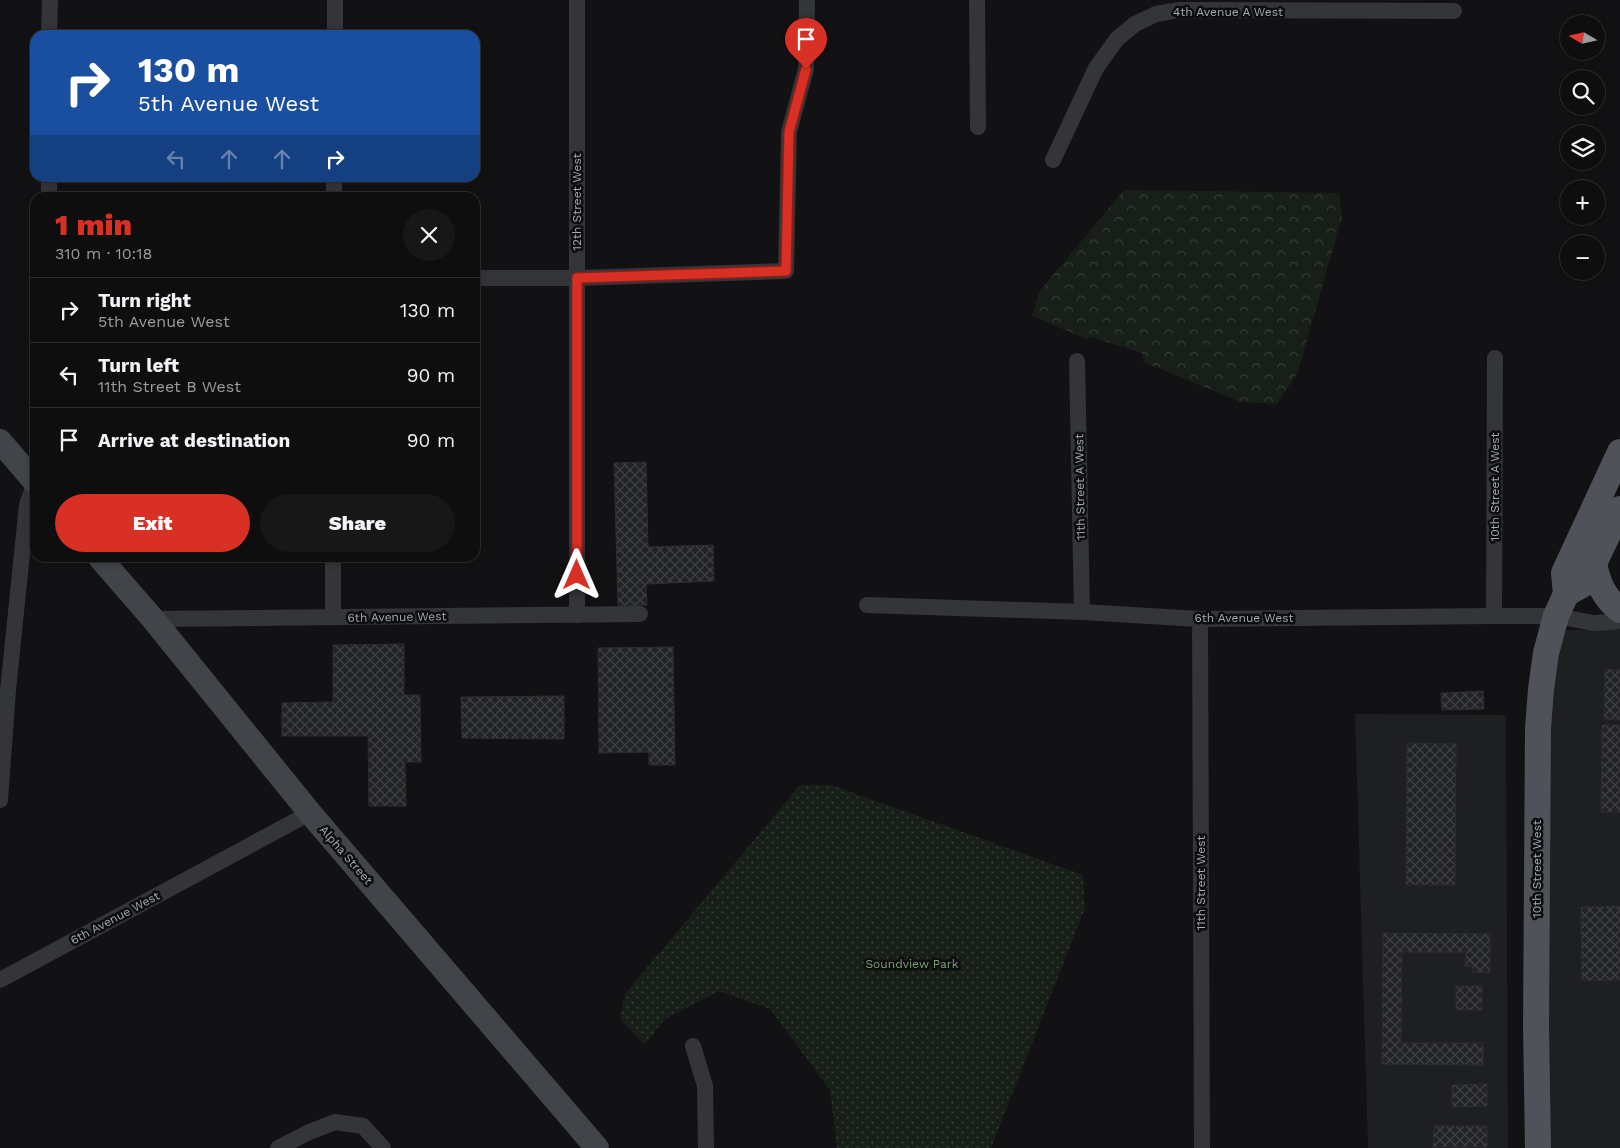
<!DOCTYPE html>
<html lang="en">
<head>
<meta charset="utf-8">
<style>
  body { margin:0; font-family:"Work Sans",sans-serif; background:#171718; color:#f1f3f6; height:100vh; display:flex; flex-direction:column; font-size:19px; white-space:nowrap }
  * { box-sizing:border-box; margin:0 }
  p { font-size:16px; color:#9b9c9e }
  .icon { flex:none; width:28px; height:28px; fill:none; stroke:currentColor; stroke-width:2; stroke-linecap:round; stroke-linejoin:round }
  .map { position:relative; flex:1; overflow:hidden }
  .sheet { position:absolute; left:30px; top:192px; width:450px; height:370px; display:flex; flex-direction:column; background:#0e0e0f; border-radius:15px; box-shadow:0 2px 8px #0003,0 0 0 1px #2e2e2f }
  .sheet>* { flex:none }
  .top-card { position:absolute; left:30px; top:30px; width:450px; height:152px; border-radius:15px; box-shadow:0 2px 8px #0003,0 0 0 1px #2e2e2f; background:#1a4fa0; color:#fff; overflow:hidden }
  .needle { width:32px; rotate:279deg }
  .buttons { position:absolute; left:1560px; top:15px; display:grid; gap:10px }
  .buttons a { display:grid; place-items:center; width:45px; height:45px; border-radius:50%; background:#0e0e0f; box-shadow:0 2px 8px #0003,0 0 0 1px #2e2e2f; font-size:25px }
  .pin { position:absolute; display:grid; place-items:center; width:42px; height:42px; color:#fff; margin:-51px -21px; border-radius:50% 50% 50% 0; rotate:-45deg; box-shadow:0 0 5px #0007 }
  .pin .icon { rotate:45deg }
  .me { position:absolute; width:55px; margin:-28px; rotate:0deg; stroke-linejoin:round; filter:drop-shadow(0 0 4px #0008) }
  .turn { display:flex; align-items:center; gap:18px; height:105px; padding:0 25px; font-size:22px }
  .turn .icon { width:65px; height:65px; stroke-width:2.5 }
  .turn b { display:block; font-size:35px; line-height:42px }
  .lanes { display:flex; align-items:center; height:48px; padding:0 25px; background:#0003; justify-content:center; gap:25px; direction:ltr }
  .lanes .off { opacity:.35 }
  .round { display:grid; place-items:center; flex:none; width:52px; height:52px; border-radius:26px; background:#171718 }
  .summary { display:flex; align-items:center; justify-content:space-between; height:85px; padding:0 25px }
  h1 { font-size:30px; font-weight:800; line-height:38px; color:#d93025 }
  .cta { display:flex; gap:10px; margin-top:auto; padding:10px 25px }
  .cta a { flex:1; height:58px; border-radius:30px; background:#d93025; color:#fff; font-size:20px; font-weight:800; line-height:58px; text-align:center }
  .cta a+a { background:#171718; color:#f1f3f6 }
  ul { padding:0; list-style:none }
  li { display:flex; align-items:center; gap:15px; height:65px; padding:0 25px; border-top:1px solid #2e2e2f }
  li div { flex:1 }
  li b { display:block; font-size:19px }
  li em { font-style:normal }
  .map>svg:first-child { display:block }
  .built { fill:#1e1f21 }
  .grass { fill:url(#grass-dots) }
  .forest { fill:url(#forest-crowns) }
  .building { fill:url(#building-cross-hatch); stroke:#2c2d30 }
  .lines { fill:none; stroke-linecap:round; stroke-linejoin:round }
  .street { stroke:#333539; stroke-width:16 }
  .secondary { stroke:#414449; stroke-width:24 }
  .primary { stroke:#4f5258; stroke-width:26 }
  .route-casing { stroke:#8d1f18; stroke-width:12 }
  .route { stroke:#d93025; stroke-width:9 }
  .labels { text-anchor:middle; stroke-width:5; stroke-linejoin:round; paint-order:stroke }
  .street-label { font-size:12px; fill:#a3abb5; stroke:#0d0d0f }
  .park-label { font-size:12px; fill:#7ca179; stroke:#0d0d0f }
</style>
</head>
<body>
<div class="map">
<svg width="1620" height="1148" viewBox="0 0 1620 1148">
  <defs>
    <pattern id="grass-dots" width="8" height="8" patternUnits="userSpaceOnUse" patternTransform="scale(1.25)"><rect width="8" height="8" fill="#181f18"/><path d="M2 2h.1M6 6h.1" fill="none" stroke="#363d37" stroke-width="1.8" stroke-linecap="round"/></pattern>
    <pattern id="forest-crowns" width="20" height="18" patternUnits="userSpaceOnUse" patternTransform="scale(1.25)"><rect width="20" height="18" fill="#181f18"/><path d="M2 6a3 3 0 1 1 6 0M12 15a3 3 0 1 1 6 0" fill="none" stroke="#363d37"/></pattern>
    <pattern id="building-cross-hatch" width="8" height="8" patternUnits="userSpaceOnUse" patternTransform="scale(1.25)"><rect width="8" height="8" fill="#222325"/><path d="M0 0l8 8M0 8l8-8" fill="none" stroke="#3f4042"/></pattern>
  </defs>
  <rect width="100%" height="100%" fill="#121214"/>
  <g class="built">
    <polygon points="1620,627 1620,1148 1549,1148 1545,728 1559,631"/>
    <polygon points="1355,714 1506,715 1508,1148 1368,1148"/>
  </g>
  <polygon class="grass" points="800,785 831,785 1083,875 1085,908 991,1148 837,1148 830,1090 770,1009 719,991 665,1019 645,1044 620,1019 625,994"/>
  <polygon class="forest" points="1124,190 1339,193 1342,217 1298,372 1277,404 1241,402 1143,362 1142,353 1091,337 1086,339 1032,316 1039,292"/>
  <g class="building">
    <polygon points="646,462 648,547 713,545 714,581 646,584 647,605 618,606 614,463"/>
    <polygon points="404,644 404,695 420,695 421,762 405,762 406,806 369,806 368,736 282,736 282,703 333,702 333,645"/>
    <polygon points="673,647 675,765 649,765 649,752 599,753 598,648"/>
    <polygon points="1605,669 1620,670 1620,720 1604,719"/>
    <polygon points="1483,691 1484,709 1442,710 1441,693"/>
    <polygon points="564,696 564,739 462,738 461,697"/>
    <polygon points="1602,725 1620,725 1620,812 1601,812"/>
    <polygon points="1407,743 1456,744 1455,885 1406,885"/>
    <polygon points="1620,906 1620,980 1582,981 1581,907"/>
    <polygon points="1383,933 1490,934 1490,973 1473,972 1473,966 1465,966 1466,952 1402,952 1401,1043 1483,1043 1483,1065 1382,1064"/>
    <rect x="1456" y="986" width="26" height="24"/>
    <polygon points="1487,1084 1487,1106 1452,1107 1452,1085"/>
    <polygon points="1434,1126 1487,1126 1487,1147 1433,1147"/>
  </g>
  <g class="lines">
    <g class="street">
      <polyline points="977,0 978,127"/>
      <polyline points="49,35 50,0"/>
      <polyline points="335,35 335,0"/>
      <polyline points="1053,160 1096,68 1117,39 1135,24 1156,14 1179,10 1454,11"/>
      <polyline points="49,198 49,178"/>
      <polyline points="334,198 334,178"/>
      <polyline points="475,278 577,278 786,271 789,132 806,69 807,0"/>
      <polyline points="1077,361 1082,612"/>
      <polyline points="867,605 1082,612 1200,619 1494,616 1556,616 1594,623 1613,622 1620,620"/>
      <polyline points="577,615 577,0"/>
      <polyline points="1494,616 1495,358"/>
      <polyline points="333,617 333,558"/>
      <polyline points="153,619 640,614"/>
      <polyline points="1200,619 1202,1148"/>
      <polyline points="0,800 8,690 27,505 35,482"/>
      <polyline points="0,980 310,813"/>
      <polyline points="693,1046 705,1086 706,1148"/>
      <polyline points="278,1148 307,1133 335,1122 363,1126 383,1148"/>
    </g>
    <g class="secondary">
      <polyline points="0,441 35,482"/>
      <polyline points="100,558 153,619 310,813 597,1148"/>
    </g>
    <g class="primary">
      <path d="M1594 564C1598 583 1604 598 1620 610"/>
      <polyline points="1566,594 1584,584 1620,509"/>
      <polyline points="1538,1148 1536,1026 1538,728 1541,689 1546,653 1556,616 1566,594 1564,573 1620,452"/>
    </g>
  </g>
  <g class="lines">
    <defs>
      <polyline id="route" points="577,575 577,278 786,271 789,132 806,69"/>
    </defs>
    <use href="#route" class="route-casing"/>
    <use href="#route" class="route"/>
  </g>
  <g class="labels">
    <g class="street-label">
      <text x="1228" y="16">4th Avenue A West</text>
      <text transform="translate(577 202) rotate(-90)" y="4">12th Street West</text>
      <text transform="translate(1080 487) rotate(-91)" y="4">11th Street A West</text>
      <text transform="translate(1495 487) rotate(-90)" y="4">10th Street A West</text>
      <text transform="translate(397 617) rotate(-1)" y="4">6th Avenue West</text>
      <text x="1244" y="622">6th Avenue West</text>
      <text transform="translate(346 855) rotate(49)" y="4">Alpha Street</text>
      <text transform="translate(1537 869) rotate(-90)" y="4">10th Street West</text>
      <text transform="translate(1201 883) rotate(-90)" y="4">11th Street West</text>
      <text transform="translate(115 918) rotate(-28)" y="4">6th Avenue West</text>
    </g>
    <g class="park-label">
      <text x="912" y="968">Soundview Park</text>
    </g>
  </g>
</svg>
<div class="buttons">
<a><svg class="needle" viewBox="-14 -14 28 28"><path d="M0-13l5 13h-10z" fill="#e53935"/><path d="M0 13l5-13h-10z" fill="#9b9c9e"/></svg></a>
<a><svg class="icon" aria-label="search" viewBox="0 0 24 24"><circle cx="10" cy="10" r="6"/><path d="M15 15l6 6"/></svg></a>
<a><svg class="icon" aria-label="layers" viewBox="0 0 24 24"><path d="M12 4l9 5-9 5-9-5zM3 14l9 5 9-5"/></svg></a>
<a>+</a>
<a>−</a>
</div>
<div class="pin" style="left:806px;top:69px;background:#d93025"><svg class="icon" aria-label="arrive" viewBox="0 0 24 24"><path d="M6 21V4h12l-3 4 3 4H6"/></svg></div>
<svg class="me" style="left:577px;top:575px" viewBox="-20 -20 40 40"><path d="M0-17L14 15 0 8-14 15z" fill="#d93025" stroke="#fff" stroke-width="4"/></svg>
<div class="top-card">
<div class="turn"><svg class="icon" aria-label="right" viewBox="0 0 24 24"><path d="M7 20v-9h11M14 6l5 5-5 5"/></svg><div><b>130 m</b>5th Avenue West</div></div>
<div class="lanes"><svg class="icon off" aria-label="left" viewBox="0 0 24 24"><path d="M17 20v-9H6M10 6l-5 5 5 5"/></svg><svg class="icon off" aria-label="ahead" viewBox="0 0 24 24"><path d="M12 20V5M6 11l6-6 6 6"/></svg><svg class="icon off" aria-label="ahead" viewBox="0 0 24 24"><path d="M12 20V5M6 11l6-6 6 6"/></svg><svg class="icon" aria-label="right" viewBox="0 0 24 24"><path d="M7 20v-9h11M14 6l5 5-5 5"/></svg></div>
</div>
<section class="sheet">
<div class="summary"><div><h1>1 min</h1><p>310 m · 10:18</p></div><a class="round"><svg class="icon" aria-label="close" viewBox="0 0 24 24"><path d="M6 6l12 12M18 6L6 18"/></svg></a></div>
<ul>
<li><svg class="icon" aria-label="right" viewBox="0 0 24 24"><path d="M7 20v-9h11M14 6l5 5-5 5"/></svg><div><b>Turn right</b><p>5th Avenue West</p></div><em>130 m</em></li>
<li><svg class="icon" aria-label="left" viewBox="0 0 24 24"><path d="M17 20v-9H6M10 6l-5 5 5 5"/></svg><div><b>Turn left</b><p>11th Street B West</p></div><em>90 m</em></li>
<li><svg class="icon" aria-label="arrive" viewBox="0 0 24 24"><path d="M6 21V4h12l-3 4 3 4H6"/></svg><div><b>Arrive at destination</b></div><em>90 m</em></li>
</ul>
<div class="cta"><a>Exit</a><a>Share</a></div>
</section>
</div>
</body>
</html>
